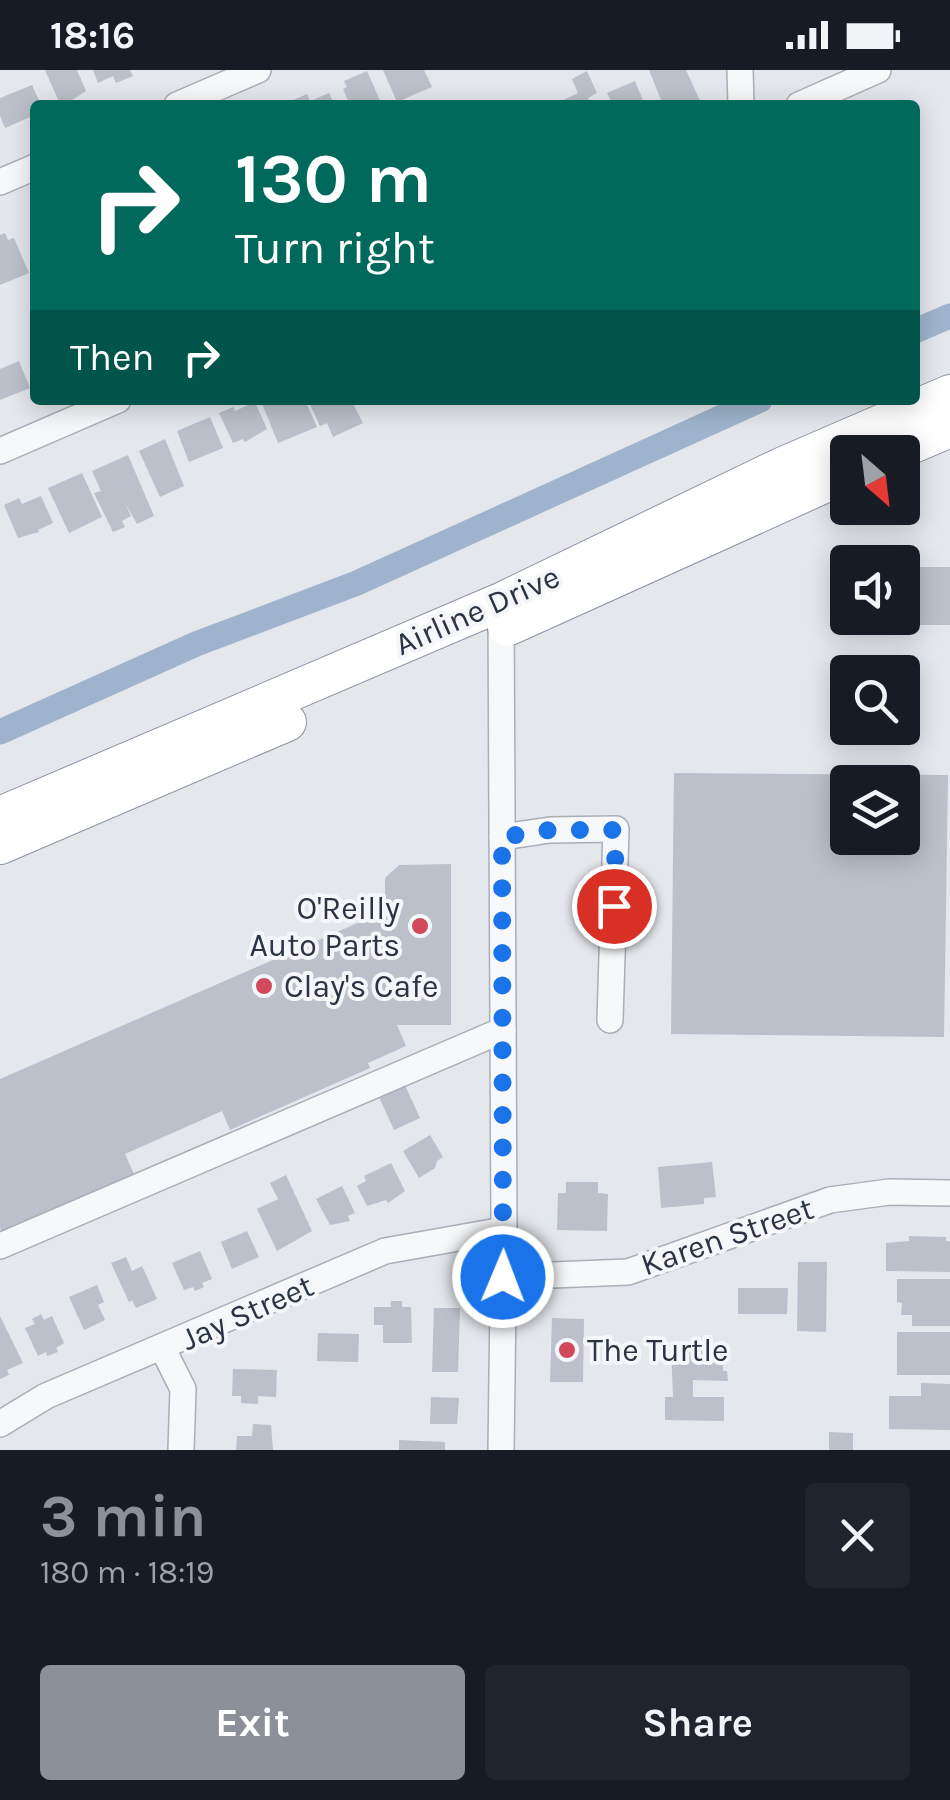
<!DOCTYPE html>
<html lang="en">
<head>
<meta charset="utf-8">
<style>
  body { margin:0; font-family:Karla,sans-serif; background:#20242c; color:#f1f3f6; height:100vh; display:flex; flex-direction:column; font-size:38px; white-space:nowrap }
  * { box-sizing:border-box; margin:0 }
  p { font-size:32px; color:#9ea1a6 }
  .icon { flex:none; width:55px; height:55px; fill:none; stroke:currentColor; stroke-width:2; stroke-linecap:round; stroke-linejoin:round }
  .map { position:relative; height:1380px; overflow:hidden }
  .sheet { display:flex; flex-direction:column; background:#171b24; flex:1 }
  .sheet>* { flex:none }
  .top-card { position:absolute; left:30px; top:30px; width:890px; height:305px; border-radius:10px; box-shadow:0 5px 25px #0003; background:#00695c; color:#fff; overflow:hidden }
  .needle { width:65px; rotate:152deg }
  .buttons { position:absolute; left:830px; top:365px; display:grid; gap:20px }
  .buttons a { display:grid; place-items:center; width:90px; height:90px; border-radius:10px; background:#171b24; box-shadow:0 5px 25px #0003; font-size:50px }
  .pin { position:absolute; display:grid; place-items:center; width:85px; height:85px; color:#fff; margin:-42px; border:5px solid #fff; border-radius:50%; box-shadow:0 2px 10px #0007 }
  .me { position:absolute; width:110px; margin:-55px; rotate:1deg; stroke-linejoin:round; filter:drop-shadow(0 0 8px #0008) }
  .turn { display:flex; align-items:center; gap:35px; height:210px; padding:0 40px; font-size:45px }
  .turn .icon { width:130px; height:130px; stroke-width:2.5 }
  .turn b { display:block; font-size:70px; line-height:85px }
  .then { display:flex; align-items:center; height:95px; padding:0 40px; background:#0003; gap:20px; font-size:38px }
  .round { display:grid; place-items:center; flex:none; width:105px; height:105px; border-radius:10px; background:#20242c }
  .headline { display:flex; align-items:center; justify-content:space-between; height:170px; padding:0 40px }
  h1 { font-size:60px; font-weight:700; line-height:75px; color:#8c9099 }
  .button { display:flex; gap:20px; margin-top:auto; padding:20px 40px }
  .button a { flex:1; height:115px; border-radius:10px; background:#8c9099; color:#fff; font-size:40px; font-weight:700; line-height:115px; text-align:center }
  .button a+a { background:#20242c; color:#f1f3f6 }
  .status { display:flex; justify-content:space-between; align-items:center; height:70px; padding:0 50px; background:#171b24; direction:ltr }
  .status svg { height:28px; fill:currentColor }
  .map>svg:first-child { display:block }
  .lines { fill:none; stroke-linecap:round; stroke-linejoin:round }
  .canal { stroke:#9fb4cc; stroke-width:25 }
  .building { fill:#bbc0ca; fill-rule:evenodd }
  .minor-casing { stroke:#a9aeb7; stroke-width:28 }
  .highway-casing { stroke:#8b94a3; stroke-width:40 }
  .minor { stroke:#f7f8fa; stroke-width:25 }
  .highway { stroke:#fff; stroke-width:38 }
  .route { stroke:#1a73e8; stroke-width:18; stroke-dasharray:0 32.4 }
  .poi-dot { fill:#d1495b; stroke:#f4f6f9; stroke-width:4 }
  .labels { text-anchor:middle; stroke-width:8; stroke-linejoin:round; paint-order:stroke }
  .street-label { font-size:32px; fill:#2b3445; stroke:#f4f6f9 }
  .poi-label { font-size:32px; fill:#2b3445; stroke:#f4f6f9; text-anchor:start }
</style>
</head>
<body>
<div class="status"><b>18:16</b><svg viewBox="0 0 49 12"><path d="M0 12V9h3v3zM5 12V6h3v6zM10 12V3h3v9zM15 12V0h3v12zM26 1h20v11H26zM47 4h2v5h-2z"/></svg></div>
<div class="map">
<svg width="950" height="1380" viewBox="0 0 950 1380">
  <rect width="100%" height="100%" fill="#e4e7ec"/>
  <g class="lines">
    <g class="canal">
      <polyline points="915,261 950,246"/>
      <polyline points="0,662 196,574 357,513 760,330"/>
    </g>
  </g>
  <g class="building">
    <polygon points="45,0 77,0 86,21 66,34 64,30 59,32"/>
    <polygon points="93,0 130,0 133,6 116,13 113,6 98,13"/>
    <polygon points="383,0 424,0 432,17 397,32"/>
    <polygon points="649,0 686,0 702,35 663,35"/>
    <polygon points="367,1 382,35 350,35 343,19 347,17 344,11"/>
    <polygon points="587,1 597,23 588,28 591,35 553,35 578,23 572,9"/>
    <polygon points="635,11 645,35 613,35 607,23"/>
    <polygon points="32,15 41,35 35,35 35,45 5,58 0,46 0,28"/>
    <polygon points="329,23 335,35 293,35 291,31 307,24 310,31"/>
    <polygon points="5,163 8,170 14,168 29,203 0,215 0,165"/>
    <polygon points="19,291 30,318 0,330 0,299"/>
    <polygon points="265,330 305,330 317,357 278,373 261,331"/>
    <polygon points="308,330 351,330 363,353 333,367 327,353 320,356"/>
    <polygon points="255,332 267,359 245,372 243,369 233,373 219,343 233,337 235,341"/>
    <polygon points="210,347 223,378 189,392 177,361"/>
    <polygon points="165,369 184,416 160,427 139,381"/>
    <polygon points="128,385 154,446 137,454 125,433 131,446 122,451 125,457 113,462 94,423 101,421 92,401"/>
    <polygon points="82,403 102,447 69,463 48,418"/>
    <polygon points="41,426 53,453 38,460 39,462 18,468 4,435 19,428 22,434"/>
    <polygon points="905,497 950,497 950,555 905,555 902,504 906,504"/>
    <path d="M674 703 948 705 944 967 671 964ZM848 712H902V768H848Z"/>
    <polygon points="451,794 451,955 397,955 406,976 368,993 370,998 230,1060 222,1041 125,1084 138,1113 6,1171 0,1158 0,1009 385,841 385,808 399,795"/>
    <polygon points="404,1013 420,1048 394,1060 378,1025"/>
    <polygon points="430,1065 443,1087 437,1091 435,1098 419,1108 403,1081"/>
    <polygon points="712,1092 716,1127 704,1128 704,1134 661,1138 658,1097"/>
    <polygon points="391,1093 405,1121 388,1133 386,1130 367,1136 357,1116 366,1111 364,1106"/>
    <polygon points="286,1105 312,1161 277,1181 257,1139 278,1129 270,1113"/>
    <polygon points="566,1112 598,1112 598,1123 608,1124 607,1161 557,1160 558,1123 566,1123"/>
    <polygon points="342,1116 355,1143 348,1146 350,1151 330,1155 316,1129"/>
    <polygon points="247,1161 259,1187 232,1199 221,1172"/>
    <polygon points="909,1166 946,1167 946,1171 950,1171 950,1202 886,1201 886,1173 909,1171"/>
    <polygon points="200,1181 212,1209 202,1213 204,1217 195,1221 193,1217 184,1220 172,1193"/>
    <polygon points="126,1187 132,1201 142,1196 157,1229 136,1238 132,1230 129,1232 111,1193"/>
    <polygon points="798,1192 827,1192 826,1262 797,1261"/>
    <polygon points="897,1209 950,1209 950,1256 912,1256 912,1245 901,1245 902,1233 897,1232"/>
    <polygon points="97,1215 104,1232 98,1235 105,1250 84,1260 69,1227"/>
    <polygon points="738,1218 788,1218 787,1244 738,1244"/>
    <polygon points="391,1231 402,1231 402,1237 411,1237 412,1273 383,1273 383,1255 374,1255 374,1237 391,1237"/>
    <polygon points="434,1238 460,1238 458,1302 432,1302"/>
    <polygon points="41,1244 44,1250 52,1246 64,1273 56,1278 58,1282 47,1286 46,1282 38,1286 25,1258 35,1254 32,1249"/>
    <polygon points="0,1246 23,1293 7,1300 9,1305 0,1309"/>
    <polygon points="552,1248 584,1249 583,1312 550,1312"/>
    <rect x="897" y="1262" width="53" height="43"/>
    <polygon points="318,1263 359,1264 358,1292 317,1291"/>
    <polygon points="688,1274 723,1277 723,1301 727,1301 728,1311 693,1310 693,1327 724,1327 724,1351 665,1350 665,1327 673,1327 671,1278 688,1278"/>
    <polygon points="233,1299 277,1300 276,1327 258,1326 258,1334 241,1333 241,1326 232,1326"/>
    <polygon points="921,1313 950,1314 950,1360 889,1359 889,1326 921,1326"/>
    <polygon points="431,1327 459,1328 457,1354 430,1354"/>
    <polygon points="253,1354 271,1355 273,1380 236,1380 237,1366 252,1366"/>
    <polygon points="829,1362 853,1363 853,1380 829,1380"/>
    <polygon points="399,1370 445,1372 445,1380 399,1380"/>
  </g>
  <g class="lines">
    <defs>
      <g id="minor">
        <polyline points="740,0 741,35"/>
        <polyline points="177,35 258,0"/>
        <polyline points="799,35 878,0"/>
        <polyline points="0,112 35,97"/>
        <polyline points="0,381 118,330"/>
        <polyline points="501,540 504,1160 501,1380"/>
        <polyline points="502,767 550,760 616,759 610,950"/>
        <polyline points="0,1176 503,960"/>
        <polyline points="503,1207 628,1202 830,1130 889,1122 950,1123"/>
        <polyline points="163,1279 183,1319 181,1380"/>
        <polyline points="0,1354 46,1326 385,1181 504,1160"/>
      </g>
      <g id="highway">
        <polyline points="894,382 950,358"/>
        <polyline points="507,557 848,403"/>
        <polyline points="0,746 501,532 781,397 950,324"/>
        <polyline points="0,775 287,652"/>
      </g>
    </defs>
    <use href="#minor" class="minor-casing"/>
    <use href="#highway" class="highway-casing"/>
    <use href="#minor" class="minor"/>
    <use href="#highway" class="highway"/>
  </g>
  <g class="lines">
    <polyline class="route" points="503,1207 502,767 550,760 616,760 614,836"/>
  </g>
  <g class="poi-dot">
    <circle cx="420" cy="856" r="10"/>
    <circle cx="264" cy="916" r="10"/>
    <circle cx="567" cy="1280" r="10"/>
  </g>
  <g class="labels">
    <g class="street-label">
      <text transform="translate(477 540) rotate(-24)" y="11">Airline Drive</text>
      <text transform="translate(727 1166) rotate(-19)" y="11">Karen Street</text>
      <text transform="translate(247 1242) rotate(-24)" y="11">Jay Street</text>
    </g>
    <g class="poi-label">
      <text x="400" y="849" text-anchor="end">O'Reilly<tspan x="400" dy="37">Auto Parts</tspan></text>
      <text x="284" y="927">Clay's Cafe</text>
      <text x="587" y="1291">The Turtle</text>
    </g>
  </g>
</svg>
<div class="buttons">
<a><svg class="needle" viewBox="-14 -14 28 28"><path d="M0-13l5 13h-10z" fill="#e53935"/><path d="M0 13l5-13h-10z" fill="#9ea1a6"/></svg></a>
<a><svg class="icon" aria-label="sound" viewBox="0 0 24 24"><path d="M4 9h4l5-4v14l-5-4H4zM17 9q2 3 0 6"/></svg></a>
<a><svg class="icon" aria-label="search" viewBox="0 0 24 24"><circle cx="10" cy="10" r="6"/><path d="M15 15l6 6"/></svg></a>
<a><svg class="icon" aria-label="layers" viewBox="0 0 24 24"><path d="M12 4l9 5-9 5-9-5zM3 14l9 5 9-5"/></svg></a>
</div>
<div class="pin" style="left:614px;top:836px;background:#d93025"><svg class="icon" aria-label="arrive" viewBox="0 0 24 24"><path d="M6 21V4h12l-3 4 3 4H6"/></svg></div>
<svg class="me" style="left:503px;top:1207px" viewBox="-20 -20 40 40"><circle r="17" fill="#1a73e8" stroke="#fff" stroke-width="3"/><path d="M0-11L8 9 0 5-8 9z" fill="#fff"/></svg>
<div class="top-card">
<div class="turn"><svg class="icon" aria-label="right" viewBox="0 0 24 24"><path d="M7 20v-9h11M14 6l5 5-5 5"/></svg><div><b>130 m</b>Turn right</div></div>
<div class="then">Then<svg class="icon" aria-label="right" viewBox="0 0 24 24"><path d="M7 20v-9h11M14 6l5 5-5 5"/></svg></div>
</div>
</div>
<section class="sheet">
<div class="headline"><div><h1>3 min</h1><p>180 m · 18:19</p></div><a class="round"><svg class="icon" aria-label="close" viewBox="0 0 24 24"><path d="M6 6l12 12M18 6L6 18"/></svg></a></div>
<div class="button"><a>Exit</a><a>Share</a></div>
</section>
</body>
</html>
